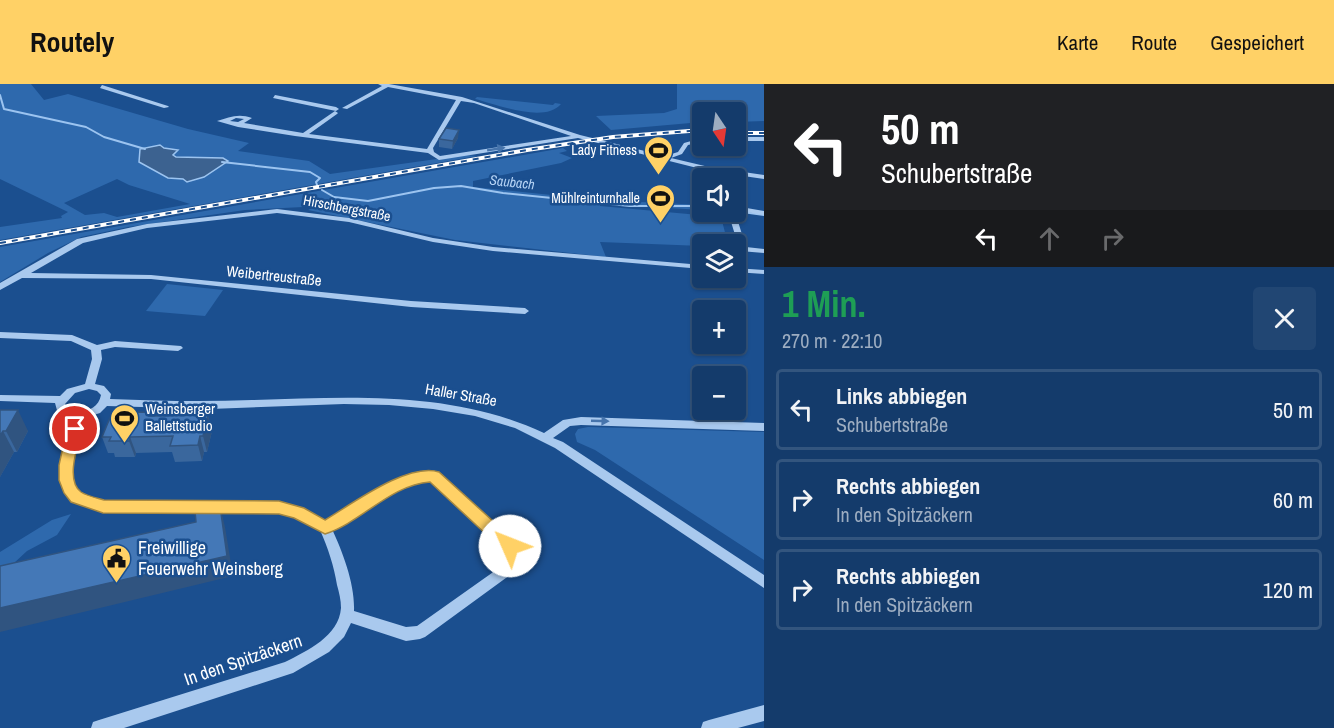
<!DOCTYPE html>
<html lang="de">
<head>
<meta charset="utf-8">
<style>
  body { margin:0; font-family:"Archivo Narrow",sans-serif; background:#214673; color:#f1f3f6; height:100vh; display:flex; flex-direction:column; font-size:22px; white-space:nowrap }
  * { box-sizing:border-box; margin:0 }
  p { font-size:20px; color:#9dadc1 }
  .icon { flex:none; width:33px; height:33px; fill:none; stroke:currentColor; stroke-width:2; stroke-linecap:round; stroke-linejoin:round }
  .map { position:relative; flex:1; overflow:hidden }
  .panel { display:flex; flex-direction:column; background:#143b6b; width:570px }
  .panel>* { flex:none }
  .top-card { background:#202124; color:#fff; overflow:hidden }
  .needle { width:39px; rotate:167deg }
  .buttons { position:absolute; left:692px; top:18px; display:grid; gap:12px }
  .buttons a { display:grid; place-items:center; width:54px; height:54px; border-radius:6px; background:#143b6b; box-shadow:0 2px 4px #0004,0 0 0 2px #33557e; font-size:30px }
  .pin { position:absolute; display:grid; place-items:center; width:51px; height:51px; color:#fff; margin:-26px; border:3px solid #fff; border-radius:50%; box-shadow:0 2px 6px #0007 }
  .me { position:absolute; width:66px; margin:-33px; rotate:314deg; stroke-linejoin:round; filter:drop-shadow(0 0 4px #0008) }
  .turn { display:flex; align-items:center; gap:21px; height:126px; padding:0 18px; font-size:27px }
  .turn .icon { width:78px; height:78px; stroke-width:2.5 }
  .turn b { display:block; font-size:42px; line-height:51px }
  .lanes { display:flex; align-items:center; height:57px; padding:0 18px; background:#0003; justify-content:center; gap:30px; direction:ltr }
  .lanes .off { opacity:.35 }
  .round { display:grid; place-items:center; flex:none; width:63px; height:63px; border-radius:6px; background:#214673 }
  .overview { display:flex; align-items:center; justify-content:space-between; height:102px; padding:0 18px }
  h1 { font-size:36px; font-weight:700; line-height:45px; color:#1e9e55 }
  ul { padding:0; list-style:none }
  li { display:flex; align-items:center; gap:18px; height:81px; margin:0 12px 9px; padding:0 6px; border:3px solid #33557e; border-radius:6px }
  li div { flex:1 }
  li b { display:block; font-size:22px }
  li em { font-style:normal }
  header { display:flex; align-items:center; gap:36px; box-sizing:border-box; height:84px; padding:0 30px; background:#ffd166; color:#111 }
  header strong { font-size:28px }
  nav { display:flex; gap:33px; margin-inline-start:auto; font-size:21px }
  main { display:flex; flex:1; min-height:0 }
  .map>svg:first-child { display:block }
  .green { fill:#2e69ad; fill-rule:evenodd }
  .water { fill:#3c6290; stroke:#9cc4f0; stroke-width:1.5 }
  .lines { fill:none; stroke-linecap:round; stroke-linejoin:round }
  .stream { stroke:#9cc4f0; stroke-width:2 }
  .minor { fill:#a9c9ee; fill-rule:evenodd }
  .rail-casing { stroke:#fff; stroke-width:4 }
  .rail { stroke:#1b4f8f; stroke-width:2; stroke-dasharray:6; stroke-linecap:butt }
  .wall { fill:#3a679d }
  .shaded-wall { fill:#305480 }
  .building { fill:#4478b7; stroke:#305480; stroke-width:1.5 }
  .oneway { fill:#4674ac }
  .route { fill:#ffd166; stroke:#a68842; stroke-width:1.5 }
  .labels { text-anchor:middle; stroke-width:5; stroke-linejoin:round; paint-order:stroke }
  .far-poi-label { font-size:14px; fill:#fff; stroke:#1b4f8f; text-anchor:end }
  .far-water-label { font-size:14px; font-style:italic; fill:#b5d3f5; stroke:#1b4f8f }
  .far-street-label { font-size:14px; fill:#fff; stroke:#1b4f8f }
  .street-label { font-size:15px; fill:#fff; stroke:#1b4f8f }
  .poi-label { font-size:15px; fill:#fff; stroke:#1b4f8f; text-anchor:start }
  .near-poi-label { font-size:18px; fill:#fff; stroke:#1b4f8f; text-anchor:start }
  .near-street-label { font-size:18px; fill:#fff; stroke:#1b4f8f }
</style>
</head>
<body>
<header>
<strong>Routely</strong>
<nav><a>Karte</a><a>Route</a><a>Gespeichert</a></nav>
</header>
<main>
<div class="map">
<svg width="764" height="644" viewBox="0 0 764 644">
  <rect width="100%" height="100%" fill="#1b4f8f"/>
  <g class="green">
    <path d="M0 0H31L44 16 68 10 188 45 249 59 238 67 309 77 330 90 465 71 477 72 0 156V143L62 134 61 132 68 128 0 95ZM117 95 129 101 190 120 117 133 104 129 85 131 64 119Z"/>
    <polygon points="677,0 764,0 764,37 735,38 735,28 702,28 702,38 611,46 596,32 664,29 677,25"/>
    <path d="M477 13 553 21 555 19 561 20C544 40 496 20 475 15Z"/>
    <polygon points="563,64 567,67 559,69 572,74 561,79 473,97 473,103 600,116 702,121 702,126 600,120 600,122 721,133 728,160 702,162 600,158 606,173 455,156 308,126 322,119 320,116 303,123 245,126 128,143 81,153 48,169 0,198 0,163"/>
    <polygon points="167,200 223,206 205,232 146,227"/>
    <polygon points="588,343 764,348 764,476 595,366 577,358 575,350 578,345"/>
    <polygon points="71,430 57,451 27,467 0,492 0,468 52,436"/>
  </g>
  <polygon class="water" points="160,61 164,64 178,66 173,71 176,73 223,74 228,77 204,93 187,98 183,95 168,94 139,78 140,65"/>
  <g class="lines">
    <g class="stream">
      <polyline points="0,11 4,25 86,43 104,53 145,65"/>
      <polyline points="222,78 310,88 320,94 316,98 317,101"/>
      <polyline points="322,106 334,113 368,117 434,104 461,102 503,109 630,122 702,122"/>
      <polyline points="735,127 764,131"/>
    </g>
    <g class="minor">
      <path d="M378 0H389L462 13 580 51 665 72 678 68 684 59 702 54V58L688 61 682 70 671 74 709 83 764 91V95L709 87 578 54 439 76 428 69 295 52 238 43 217 37C229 33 239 29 252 34L244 39 303 49 335 27 338 29 337 30 309 50 427 65 456 16 388 3 347 25 342 24 382 2ZM461 17 474 19 571 52 440 72 434 68 433 64ZM236 34 244 35 238 38 230 37Z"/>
      <polygon points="102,1 168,22 169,23 164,24 100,4"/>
      <polygon points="275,11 336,23 339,25 336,27 273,14"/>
      <rect x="735" y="53" width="29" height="4"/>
      <polygon points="735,122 764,127 764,131 735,126"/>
      <polygon points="277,125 349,134 433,154 493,163 702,181 702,185 493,167 433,158 349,138 277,129 147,144 83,159 31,189 151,191 411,217 525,224 529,227 525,230 411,223 151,195 22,194 0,206 0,199 77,155 147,140"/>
      <polygon points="728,128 735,128 746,163 764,165 764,169 740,167"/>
      <polygon points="735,184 764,186 764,190 735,188"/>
      <path d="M0 248 72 251 97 261 115 257 181 262 183 264 178 267 115 263 101 266 102 275 95 300 104 302 111 310 110 315C158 317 205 318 252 316 351 313 452 306 544 349L563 336 581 333 764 339V347L581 341 570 342 553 354 563 358 764 491V504L555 364 515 344 475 332 433 325 389 321 344 320 210 325 107 322 100 329 84 334 75 362 72 386 76 404 81 410 91 415 123 419H279L302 426 325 437C352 421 405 380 438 389L515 458 522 472 517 486 425 553 420 555 406 557 351 539 344 553 329 568 293 589 124 644H91L93 638 99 636 285 578C307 567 339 552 341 524 341 516 339 508 337 501 334 482 328 464 320 446L295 433 279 429 117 428C50 423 52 388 74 335L58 330 55 319 0 317V311L60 312 67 305 85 300 92 275 91 266 71 257 0 254ZM89 305 97 307 101 311C98 327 80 331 67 325L65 320 75 309ZM431 396 505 466 508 472 506 479 417 542 406 543 354 527C355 500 343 469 332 445 363 426 394 398 431 396Z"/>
      <polygon points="764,621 764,637 738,644 701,644 703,638 709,636"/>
    </g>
    <defs>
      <g id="rail">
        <polyline points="735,49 764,49"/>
        <polyline points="0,159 527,66 613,53 702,46"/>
      </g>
    </defs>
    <use href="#rail" class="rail-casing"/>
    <use href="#rail" class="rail"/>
  </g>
  <g class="wall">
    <polygon points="458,54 452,65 439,63 439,55"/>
    <polygon points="0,326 28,347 17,368 14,368 0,393"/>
    <polygon points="150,328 152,332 208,331 212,347 207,368 204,368 202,377 175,378 172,368 136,369 135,373 115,373 114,369 108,369 102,353"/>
  </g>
  <g class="shaded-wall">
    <polygon points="459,46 458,54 452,65 453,57"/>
    <polygon points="18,326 28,347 17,368 6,347"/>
    <polygon points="208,331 212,347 207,368 203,352"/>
    <polygon points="3,347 14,368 0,393 0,352"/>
    <polygon points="200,352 204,368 202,377 198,361"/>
    <polygon points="130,353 136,369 135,373 129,357"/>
    <polygon points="220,422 225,443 233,492 0,548 0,524 227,472"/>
  </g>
  <g class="building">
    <polygon points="446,44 459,46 453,57 439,55"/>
    <polygon points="0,326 18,326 6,347 3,347 0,352"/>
    <polygon points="150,328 149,332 208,331 203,352 200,352 198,361 170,362 173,352 130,353 129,357 109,357 111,353 102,353 112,329"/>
    <polygon points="220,422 227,472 0,524 0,482 196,438 195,427"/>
  </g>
  <defs><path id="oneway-solid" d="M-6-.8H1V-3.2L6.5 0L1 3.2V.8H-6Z" transform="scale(1.5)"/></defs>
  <g class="oneway">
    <use href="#oneway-solid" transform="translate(496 65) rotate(-9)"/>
    <use href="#oneway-solid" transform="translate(600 337) rotate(2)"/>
  </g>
  <path class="route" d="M75 340 82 345C78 361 65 396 81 408 87 412 97 414 104 416L279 417 304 424 325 436C352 420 408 378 439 388L515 457 518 462 515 467 510 469 504 467 430 398C390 401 362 438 325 450L294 434 279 430 103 429 71 418 64 409 59 396V381L67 345Z"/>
  <defs>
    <symbol id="stadium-pin" viewBox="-11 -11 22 30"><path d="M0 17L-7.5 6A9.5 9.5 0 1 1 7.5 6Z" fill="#ffd166" stroke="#1b4f8f"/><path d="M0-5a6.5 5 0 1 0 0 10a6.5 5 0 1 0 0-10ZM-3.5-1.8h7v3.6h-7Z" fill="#111"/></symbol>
    <symbol id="civic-pin" viewBox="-11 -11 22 30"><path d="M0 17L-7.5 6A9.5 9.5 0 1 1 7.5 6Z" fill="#ffd166" stroke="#1b4f8f"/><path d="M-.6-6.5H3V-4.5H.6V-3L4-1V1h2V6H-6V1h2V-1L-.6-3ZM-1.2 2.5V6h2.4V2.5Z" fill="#111"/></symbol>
  </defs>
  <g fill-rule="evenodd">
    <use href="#stadium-pin" x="642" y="50" width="33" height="45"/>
    <use href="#stadium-pin" x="644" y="98" width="33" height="45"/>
    <use href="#stadium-pin" x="108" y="318" width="33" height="45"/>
    <use href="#civic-pin" x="100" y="458" width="33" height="45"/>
  </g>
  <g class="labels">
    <g class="far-poi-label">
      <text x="637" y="71">Lady Fitness</text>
      <text x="640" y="119">Mühlreinturnhalle</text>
    </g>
    <g class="far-water-label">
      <text transform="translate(512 98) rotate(6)" y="5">Saubach</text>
    </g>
    <g class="far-street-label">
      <text transform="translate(347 124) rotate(11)" y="5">Hirschbergstraße</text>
    </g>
    <g class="street-label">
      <text transform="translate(274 192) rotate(6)" y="5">Weibertreustraße</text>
      <text transform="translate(461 311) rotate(10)" y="5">Haller Straße</text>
    </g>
    <g class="poi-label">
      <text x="145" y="330">Weinsberger<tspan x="145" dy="17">Ballettstudio</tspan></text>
    </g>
    <g class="near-poi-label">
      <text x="138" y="470">Freiwillige<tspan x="138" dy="21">Feuerwehr Weinsberg</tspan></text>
    </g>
    <g class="near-street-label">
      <text transform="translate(243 576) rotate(-19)" y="6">In den Spitzäckern</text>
    </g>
  </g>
</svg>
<div class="buttons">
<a><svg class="needle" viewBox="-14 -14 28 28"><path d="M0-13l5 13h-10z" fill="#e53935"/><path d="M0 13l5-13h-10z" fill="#9dadc1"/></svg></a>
<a><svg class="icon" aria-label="sound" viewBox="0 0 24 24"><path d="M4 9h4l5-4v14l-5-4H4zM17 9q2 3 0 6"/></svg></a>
<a><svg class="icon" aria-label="layers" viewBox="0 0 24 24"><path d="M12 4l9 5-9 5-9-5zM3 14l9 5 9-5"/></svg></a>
<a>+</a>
<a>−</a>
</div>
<div class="pin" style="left:75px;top:345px;background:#d93025"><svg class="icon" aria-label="arrive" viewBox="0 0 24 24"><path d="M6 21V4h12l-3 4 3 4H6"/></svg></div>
<svg class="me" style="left:510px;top:462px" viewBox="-20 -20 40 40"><circle r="19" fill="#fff"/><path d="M0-13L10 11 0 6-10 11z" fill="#ffd166"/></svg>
</div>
<section class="panel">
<div class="top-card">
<div class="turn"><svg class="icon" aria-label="left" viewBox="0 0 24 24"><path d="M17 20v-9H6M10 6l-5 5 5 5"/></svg><div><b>50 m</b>Schubertstraße</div></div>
<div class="lanes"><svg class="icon" aria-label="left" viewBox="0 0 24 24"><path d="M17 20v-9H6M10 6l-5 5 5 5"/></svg><svg class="icon off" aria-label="ahead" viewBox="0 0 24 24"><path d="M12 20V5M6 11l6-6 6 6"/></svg><svg class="icon off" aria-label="right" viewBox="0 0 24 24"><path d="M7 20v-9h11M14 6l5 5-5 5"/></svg></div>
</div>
<div class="overview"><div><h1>1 Min.</h1><p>270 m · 22:10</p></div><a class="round"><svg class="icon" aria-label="close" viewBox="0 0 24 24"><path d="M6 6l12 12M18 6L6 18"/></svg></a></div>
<ul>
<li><svg class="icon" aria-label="left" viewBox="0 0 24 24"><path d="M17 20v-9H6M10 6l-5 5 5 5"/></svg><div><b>Links abbiegen</b><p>Schubertstraße</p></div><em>50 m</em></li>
<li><svg class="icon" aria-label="right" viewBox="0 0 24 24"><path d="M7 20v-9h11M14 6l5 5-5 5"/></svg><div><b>Rechts abbiegen</b><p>In den Spitzäckern</p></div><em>60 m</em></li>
<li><svg class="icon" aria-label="right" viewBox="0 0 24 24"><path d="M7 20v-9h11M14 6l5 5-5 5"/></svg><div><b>Rechts abbiegen</b><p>In den Spitzäckern</p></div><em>120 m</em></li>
</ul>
</section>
</main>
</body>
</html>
